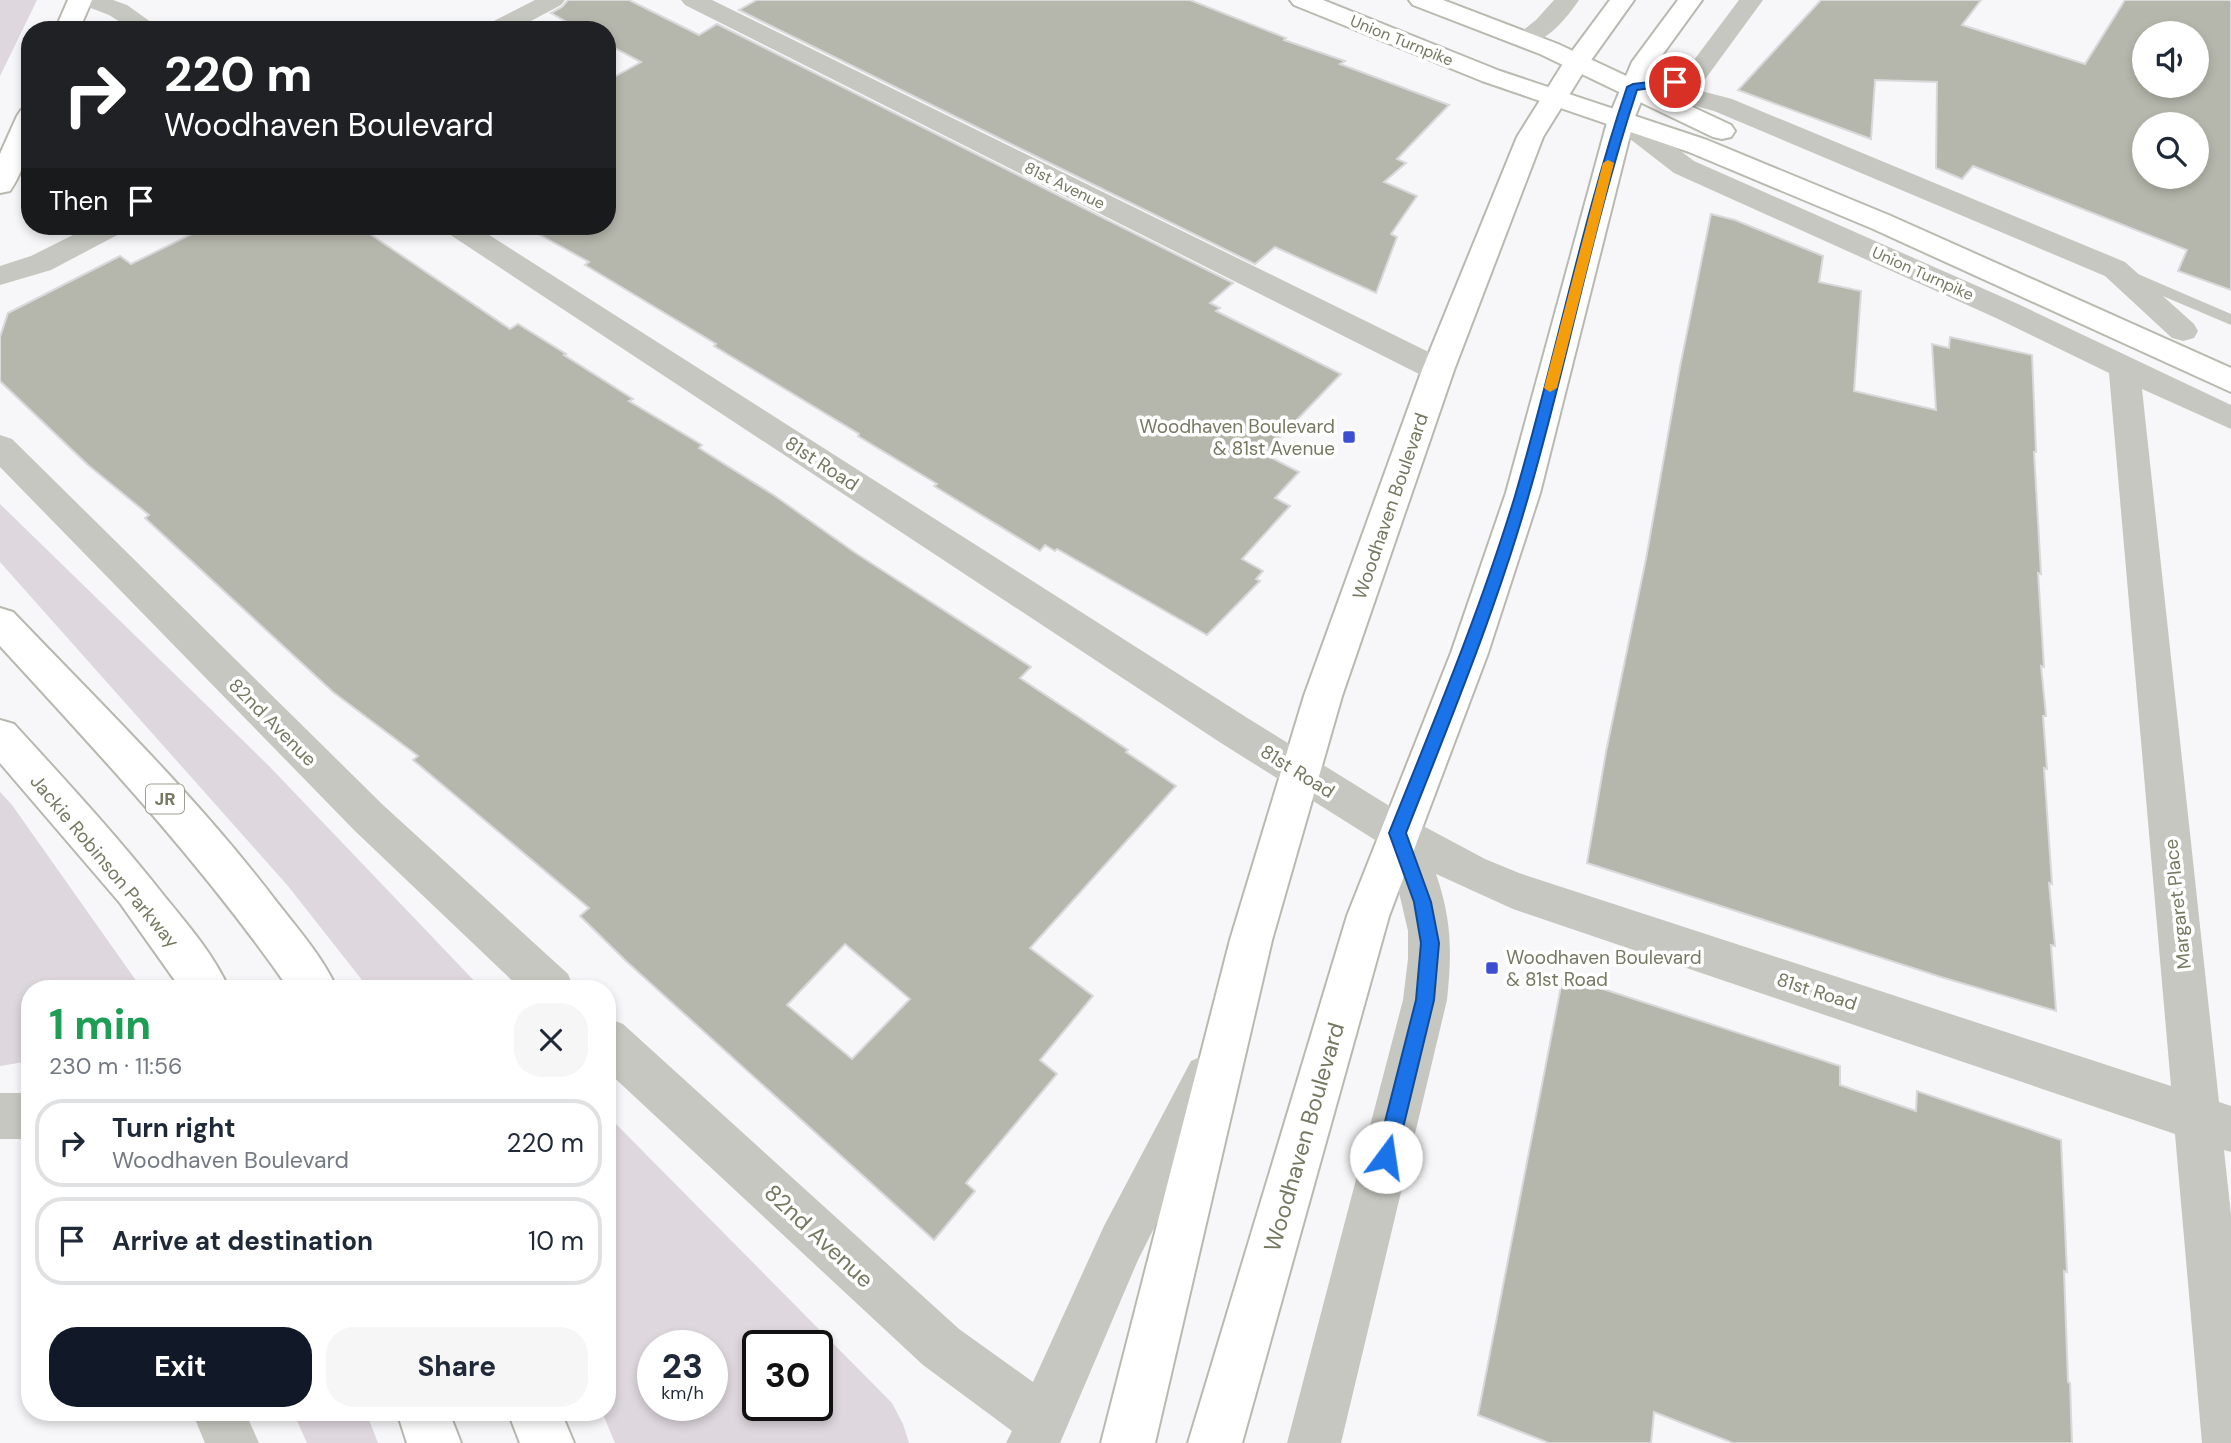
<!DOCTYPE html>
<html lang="en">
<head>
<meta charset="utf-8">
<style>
  body { margin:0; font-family:"DM Sans",sans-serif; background:#f6f6f7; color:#1f2937; height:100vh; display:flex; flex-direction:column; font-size:26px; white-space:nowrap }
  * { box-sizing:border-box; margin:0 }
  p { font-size:23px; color:#747a83 }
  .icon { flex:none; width:38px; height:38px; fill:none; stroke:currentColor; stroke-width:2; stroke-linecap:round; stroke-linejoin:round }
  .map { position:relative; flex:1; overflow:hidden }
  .side { position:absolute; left:21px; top:980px; width:595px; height:441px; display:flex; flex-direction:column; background:#fff; border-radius:28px; box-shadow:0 4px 10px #0003 }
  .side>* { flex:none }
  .guide { position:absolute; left:21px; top:21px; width:595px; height:214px; border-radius:28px; box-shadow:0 4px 10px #0003; background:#202124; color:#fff; overflow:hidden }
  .tools { position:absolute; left:2132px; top:21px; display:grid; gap:14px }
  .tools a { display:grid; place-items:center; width:77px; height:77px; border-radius:50%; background:#fff; box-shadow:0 4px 10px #0003; font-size:35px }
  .speed { position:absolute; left:637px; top:1330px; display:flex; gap:14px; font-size:35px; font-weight:700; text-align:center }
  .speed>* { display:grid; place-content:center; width:91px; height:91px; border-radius:50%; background:#fff; box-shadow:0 4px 10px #0003; line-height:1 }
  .speed small { font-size:18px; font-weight:400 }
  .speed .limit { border:4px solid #111; border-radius:10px; background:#fff; color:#111 }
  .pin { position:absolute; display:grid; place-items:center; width:60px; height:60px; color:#fff; margin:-30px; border:4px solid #fff; border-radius:50%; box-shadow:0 2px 7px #0007 }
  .me { position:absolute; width:77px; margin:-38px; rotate:14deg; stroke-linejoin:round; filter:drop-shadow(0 0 5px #0008) }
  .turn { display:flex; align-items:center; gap:24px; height:147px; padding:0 28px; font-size:32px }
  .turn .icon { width:91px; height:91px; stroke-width:2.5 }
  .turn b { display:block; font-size:49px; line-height:60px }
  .then { display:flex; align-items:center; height:66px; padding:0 28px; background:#0003; gap:14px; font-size:26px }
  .round { display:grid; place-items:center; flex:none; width:74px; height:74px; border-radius:28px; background:#f6f6f7 }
  .headline { display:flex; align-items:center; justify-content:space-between; height:119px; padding:0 28px }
  h1 { font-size:42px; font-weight:700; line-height:52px; color:#1e9e55 }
  .primary-button { display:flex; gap:14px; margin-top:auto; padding:14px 28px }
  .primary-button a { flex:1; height:80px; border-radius:28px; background:#111827; color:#fff; font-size:28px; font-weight:700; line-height:80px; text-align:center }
  .primary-button a+a { background:#f6f6f7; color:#1f2937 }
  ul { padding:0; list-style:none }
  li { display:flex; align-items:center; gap:21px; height:88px; margin:0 14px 10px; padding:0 14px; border:4px solid #e0e1e3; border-radius:28px }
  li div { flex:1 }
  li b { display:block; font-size:26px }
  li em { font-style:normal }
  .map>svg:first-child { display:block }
  .green { fill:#ded7dd; fill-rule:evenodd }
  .building { fill:#b6b7ac; stroke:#d9d8da; stroke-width:2; fill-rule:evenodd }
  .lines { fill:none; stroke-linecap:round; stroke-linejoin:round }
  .secondary-casing { stroke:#b9bab0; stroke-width:4 }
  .primary-casing { stroke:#b9b9b1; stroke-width:4 }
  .highway-casing { stroke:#b8b8b1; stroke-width:4 }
  .lane { fill:#c6c7c0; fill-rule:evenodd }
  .street { fill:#c6c7c0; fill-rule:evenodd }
  .secondary { fill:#fff; fill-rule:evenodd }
  .primary { fill:#fff; fill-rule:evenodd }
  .highway { fill:#fff; fill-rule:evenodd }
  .route { fill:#1a73e8; stroke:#114b97; stroke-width:2 }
  .slow { fill:#f59e0b }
  .poi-dot { fill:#3c4ed1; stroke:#fff; stroke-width:2.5 }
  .labels { text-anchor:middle; stroke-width:7; stroke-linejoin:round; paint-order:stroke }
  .far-street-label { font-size:16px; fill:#767861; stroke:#fff }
  .shield { fill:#fff; stroke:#9fa090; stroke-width:2 }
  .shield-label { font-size:18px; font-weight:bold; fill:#767861 }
  .poi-label { font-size:19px; fill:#767861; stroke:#fff; text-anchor:end }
  .street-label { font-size:19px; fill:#767861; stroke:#fff }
  .near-street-label { font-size:23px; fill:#767861; stroke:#fff }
</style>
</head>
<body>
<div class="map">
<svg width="2231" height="1443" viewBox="0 0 2231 1443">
  <rect width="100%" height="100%" fill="#f7f6f8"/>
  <g class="green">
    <polygon points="0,0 37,0 0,76"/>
    <polygon points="0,504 269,766 482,989 369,989 288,886 0,562"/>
    <polygon points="0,792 12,805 142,989 30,989 30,1061 0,1066"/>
    <path d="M607 1115 892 1403 903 1424 909 1443H615L602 1412H607ZM653 1346H712V1405H653ZM758 1346H817V1405H758Z"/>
    <polygon points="293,1412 366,1412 378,1443 307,1443"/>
  </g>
  <g class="building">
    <polygon points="568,0 629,0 699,35 717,24 1233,283 1210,303 1220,308 1216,311 1341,374 1264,454 1299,472 1275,498 1290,506 1242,559 1263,571 1256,579 1260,581 1207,635 1057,549 1055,551 1045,545 1040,551 934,486 937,484 858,436 859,434 714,346 716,344 585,265 589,262 524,226 607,226 607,81 641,62 607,44 607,30 581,30 551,13 562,7"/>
    <polygon points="757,0 1190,0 1286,38 1284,40 1345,61 1340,64 1449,105 1397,159 1406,163 1384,182 1417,196 1391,234 1397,237 1376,293 1275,247 1255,264 739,10"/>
    <path d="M1821 0H1981L1962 25 2085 64 2125 0H2231V290L2178 271 2187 250 1973 166 1962 179 1936 168 1937 82 1875 80 1871 139 1738 90ZM2144 33H2196V86H2144ZM2144 124H2196V177H2144Z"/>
    <polygon points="1711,214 1735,220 1823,256 1819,282 1861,291 1854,391 1936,410 1932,344 1949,348 1950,337 2032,355 2036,452 2034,452 2041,574 2038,573 2044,667 2041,666 2046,716 2043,716 2047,769 2044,768 2052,884 2049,883 2055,946 2051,945 2056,1011 1941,977 1587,863 1606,752 1646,559 1680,367"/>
    <path d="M208 226H358L510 329 518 324 566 354 564 355 633 399 629 401 702 445 699 448 775 496 854 552 1031 667 1020 678 1128 750 1126 752 1176 786 1030 948 1093 996 1040 1060 1057 1074 966 1183 975 1191 934 1240 626 961 580 916 589 908 413 760 418 756 333 692 145 518 149 515 88 465 0 381V337L8 313 120 256 131 264ZM845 944 910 999 852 1059 787 1005Z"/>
    <polygon points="1563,976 1840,1066 1840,1085 1916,1111 1917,1091 2061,1140 2067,1272 2064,1271 2068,1382 2070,1383 2072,1443 1733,1443 1654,1412 1651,1443 1549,1443 1478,1415"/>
  </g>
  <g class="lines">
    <defs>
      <g id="secondary">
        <polygon points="1290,0 1323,0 1500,71 1707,140 1891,216 2231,368 2231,392 1871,228 1689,152 1482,81 1294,5"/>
        <polygon points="1409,0 1443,0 1558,44 1731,125 1735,131 1731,137 1722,139 1713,137 1540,54 1413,5"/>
      </g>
      <g id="primary">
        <polygon points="68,0 92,0 79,30 55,30"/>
        <polygon points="1610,0 1634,0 1589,63 1543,137 1454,370 1342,696 1272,940 1155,1443 1101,1443 1230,940 1304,696 1422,370 1517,137 1564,62"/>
        <polygon points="1678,0 1702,0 1657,62 1634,119 1540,493 1488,653 1389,916 1242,1443 1188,1443 1347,916 1451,653 1506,493 1608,119 1632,62"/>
        <path d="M30 108C30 140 28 164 10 191L0 193V154L17 116 21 110Z"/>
      </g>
      <g id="highway">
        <path d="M0 608 13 612C103 706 197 797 276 901 297 928 323 957 337 989H289C203 865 102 757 0 646Z"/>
        <path d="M0 720 14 724C66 781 118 837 165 897 188 925 214 955 229 989H181L120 903 0 763Z"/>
        <polygon points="397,1412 449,1412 461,1443 407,1443"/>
        <polygon points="508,1412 561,1412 574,1443 520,1443"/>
      </g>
    </defs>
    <use href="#secondary" class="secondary-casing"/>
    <use href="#primary" class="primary-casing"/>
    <use href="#highway" class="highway-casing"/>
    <polygon class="lane" points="2124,268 2231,314 2231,325 2118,277 2116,273 2118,269"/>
    <g class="street">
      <polygon points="79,0 113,0 127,5 162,30 133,30 109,15 83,5"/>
      <polygon points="535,0 565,0 561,5 514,30 483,30 486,25"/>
      <polygon points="681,0 712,0 1449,362 1454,370 1449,378 1438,381 1427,378 685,5"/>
      <path d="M1554 0H1579C1566 19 1541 51 1515 44L1512 39 1536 20Z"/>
      <polygon points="1739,0 1763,0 1706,78 1698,84 1686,87 1732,99 2125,262 2194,324 2198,331 2194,338 2183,341 2172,338 2105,276 1714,111 1673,100 1624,92 1620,87 1624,82 1681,73 1688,68"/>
      <path d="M1621 111 1630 113 1694 161 2018 304 2231 405V429L2142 389 2219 1102 2231 1106V1152L2224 1150 2231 1215V1443H2202L2175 1134 1513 909 1436 874C1452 920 1452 953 1447 1000L1341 1443H1287L1403 1000 1408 959V931L1398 888 1383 845 1221 743 446 232 442 226H475L1249 719 1412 820 1485 859 1519 873 2171 1086 2109 373 1996 318 1674 173 1612 125 1608 119 1612 113Z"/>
      <polygon points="91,226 127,226 123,232 51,270 0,285 0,266 31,256"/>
      <polygon points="0,435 12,439 383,805 568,974 574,989 521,989 355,831 0,467"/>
      <polygon points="607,1018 623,1024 959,1329 1033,1382 1104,1226 1191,1061 1207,1054 1223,1061 1230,1077 1138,1260 1060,1443 1006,1443 1012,1431 923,1365 607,1071"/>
      <rect x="0" y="1093" width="30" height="46"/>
      <polygon points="192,1412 245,1412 259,1443 205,1443"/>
    </g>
    <use href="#secondary" class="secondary"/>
    <use href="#primary" class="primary"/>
    <use href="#highway" class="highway"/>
  </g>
  <path class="route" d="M1675 79H1679V84L1637 90C1593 223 1568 360 1529 494 1496 610 1450 721 1406 833L1431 902 1439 943 1434 1000 1396 1157 1393 1163 1386 1166 1379 1163 1376 1157 1416 1000 1421 943 1414 902 1389 833C1434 721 1480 611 1515 496 1555 360 1582 221 1627 87L1633 84Z"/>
  <polygon class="slow" points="1608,160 1614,163 1557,388 1550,392 1544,388 1603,163"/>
  <g class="poi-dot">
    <rect x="1342" y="430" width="14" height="14" rx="3.5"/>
    <rect x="1485" y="961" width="14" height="14" rx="3.5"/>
  </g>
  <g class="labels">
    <g class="far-street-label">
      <text transform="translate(1402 40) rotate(22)" y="6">Union Turnpike</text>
      <text transform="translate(1065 185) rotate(26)" y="6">81st Avenue</text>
      <text transform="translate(1923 273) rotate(24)" y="6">Union Turnpike</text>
    </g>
    <rect class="shield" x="146" y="784.5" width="38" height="29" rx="5"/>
    <g class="shield-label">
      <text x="165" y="805">JR</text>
    </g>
    <g class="poi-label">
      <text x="1335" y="433">Woodhaven Boulevard<tspan x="1335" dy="22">&amp; 81st Avenue</tspan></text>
      <text x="1506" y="964" text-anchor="start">Woodhaven Boulevard<tspan x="1506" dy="22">&amp; 81st Road</tspan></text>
    </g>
    <g class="street-label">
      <text transform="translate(822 463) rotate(33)" y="7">81st Road</text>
      <text transform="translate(1390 506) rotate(-71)" y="7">Woodhaven Boulevard</text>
      <text transform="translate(273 722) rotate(45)" y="7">82nd Avenue</text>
      <text transform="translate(1298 771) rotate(32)" y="7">81st Road</text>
      <text transform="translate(105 861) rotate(50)" y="7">Jackie Robinson Parkway</text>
      <text transform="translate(2177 904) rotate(-96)" y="7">Margaret Place</text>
      <text transform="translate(1817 991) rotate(18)" y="7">81st Road</text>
    </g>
    <g class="near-street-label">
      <text transform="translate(1304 1137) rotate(-74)" y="8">Woodhaven Boulevard</text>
      <text transform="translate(819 1236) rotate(43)" y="8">82nd Avenue</text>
    </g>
  </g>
</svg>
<div class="tools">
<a><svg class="icon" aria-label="sound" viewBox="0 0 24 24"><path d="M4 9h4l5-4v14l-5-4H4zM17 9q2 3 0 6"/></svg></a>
<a><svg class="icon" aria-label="search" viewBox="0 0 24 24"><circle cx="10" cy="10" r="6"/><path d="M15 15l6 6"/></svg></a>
</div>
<div class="speed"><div>23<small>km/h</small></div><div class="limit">30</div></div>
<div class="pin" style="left:1675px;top:82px;background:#d93025"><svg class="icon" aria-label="arrive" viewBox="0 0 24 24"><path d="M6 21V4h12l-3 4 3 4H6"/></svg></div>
<svg class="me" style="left:1386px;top:1157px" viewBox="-20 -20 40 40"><circle r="19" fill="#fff"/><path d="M0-13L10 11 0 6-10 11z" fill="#1a73e8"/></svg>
<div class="guide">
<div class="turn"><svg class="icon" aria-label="right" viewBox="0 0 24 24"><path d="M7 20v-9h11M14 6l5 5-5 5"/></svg><div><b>220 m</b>Woodhaven Boulevard</div></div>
<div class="then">Then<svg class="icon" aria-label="arrive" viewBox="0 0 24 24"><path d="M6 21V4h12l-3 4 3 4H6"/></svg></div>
</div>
<section class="side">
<div class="headline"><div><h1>1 min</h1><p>230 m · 11:56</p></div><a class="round"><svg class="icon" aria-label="close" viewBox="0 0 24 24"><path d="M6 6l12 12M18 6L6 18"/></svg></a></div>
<ul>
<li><svg class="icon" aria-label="right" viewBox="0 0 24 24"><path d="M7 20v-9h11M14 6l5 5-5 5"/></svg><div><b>Turn right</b><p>Woodhaven Boulevard</p></div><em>220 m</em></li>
<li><svg class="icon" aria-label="arrive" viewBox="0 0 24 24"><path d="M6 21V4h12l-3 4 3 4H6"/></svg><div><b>Arrive at destination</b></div><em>10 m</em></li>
</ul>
<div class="primary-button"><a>Exit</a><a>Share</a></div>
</section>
</div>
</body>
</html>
